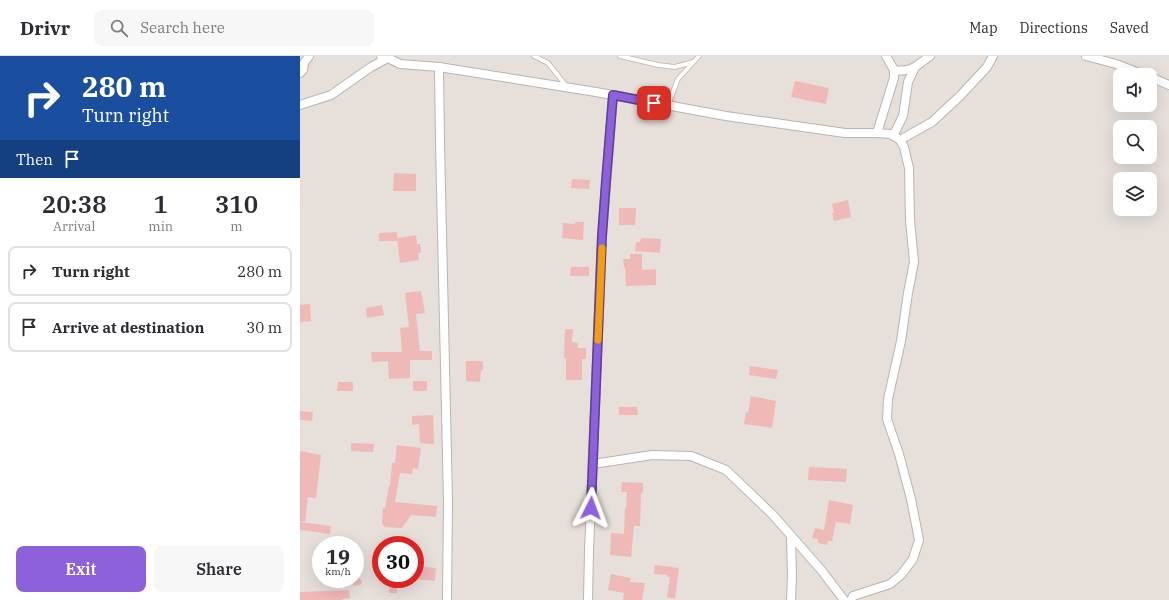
<!DOCTYPE html>
<html lang="en">
<head>
<meta charset="utf-8">
<style>
  body { margin:0; font-family:"IBM Plex Serif",serif; background:#f7f7f7; color:#2b2b33; height:100vh; display:flex; flex-direction:column; font-size:15px; white-space:nowrap }
  * { box-sizing:border-box; margin:0 }
  p { font-size:13px; color:#7c7c81 }
  .icon { flex:none; width:22px; height:22px; fill:none; stroke:currentColor; stroke-width:2; stroke-linecap:round; stroke-linejoin:round }
  .map { position:relative; flex:1; overflow:hidden }
  .side { display:flex; flex-direction:column; background:#fff; width:300px }
  .side>* { flex:none }
  .top-card { background:#1a4fa0; color:#fff; overflow:hidden }
  .buttons { position:absolute; left:813px; top:12px; display:grid; gap:8px }
  .buttons a { display:grid; place-items:center; width:44px; height:44px; border-radius:8px; background:#fff; box-shadow:0 4px 16px #0002; font-size:20px }
  .speed { position:absolute; left:12px; top:480px; display:flex; gap:8px; font-size:20px; font-weight:700; text-align:center }
  .speed>* { display:grid; place-content:center; width:52px; height:52px; border-radius:50%; background:#fff; box-shadow:0 4px 16px #0002; line-height:1 }
  .speed small { font-size:10px; font-weight:400 }
  .speed .limit { border:6px solid #d22; background:#fff; color:#111 }
  .pin { position:absolute; display:grid; place-items:center; width:34px; height:34px; color:#fff; margin:-17px; border-radius:8px; box-shadow:0 2px 6px #0006 }
  .me { position:absolute; width:44px; margin:-22px; rotate:3deg; stroke-linejoin:round; filter:drop-shadow(0 0 3px #0008) }
  .turn { display:flex; align-items:center; gap:14px; height:84px; padding:0 16px; font-size:18px }
  .turn .icon { width:52px; height:52px; stroke-width:2.5 }
  .turn b { display:block; font-size:28px; line-height:34px }
  .then { display:flex; align-items:center; height:38px; padding:0 16px; background:#0003; gap:8px; font-size:15px }
  .eta { display:flex; justify-content:space-evenly; align-items:center; height:68px; text-align:center }
  .eta b { font-size:24px; font-weight:600; line-height:28px }
  .cta { display:flex; gap:8px; margin-top:auto; padding:8px 16px }
  .cta a { flex:1; height:46px; border-radius:8px; background:#8e61dc; color:#fff; font-size:16px; font-weight:600; line-height:46px; text-align:center }
  .cta a+a { background:#f7f7f7; color:#2b2b33 }
  ul { padding:0; list-style:none }
  li { display:flex; align-items:center; gap:12px; height:50px; margin:0 8px 6px; padding:0 8px; border:2px solid #e1e1e2; border-radius:8px }
  li div { flex:1 }
  li b { display:block; font-size:15px }
  li em { font-style:normal }
  header { display:flex; align-items:center; gap:24px; box-sizing:border-box; height:56px; padding:0 20px; background:#fff; border-bottom:1px solid #e1e1e2 }
  header strong { font-size:19px }
  nav { display:flex; gap:22px; margin-inline-start:auto; font-size:14px }
  .search { width:280px; height:36px; background:#f7f7f7; display:flex; align-items:center; gap:10px; box-sizing:border-box; padding:0 14px; border-radius:8px; color:#7c7c81; font-size:15px }
  main { display:flex; flex:1; min-height:0 }
  .map>svg:first-child { display:block }
  .building { fill:#efb9b8 }
  .lines { fill:none; stroke-linecap:round; stroke-linejoin:round }
  .lane-casing { stroke:#bbb4af; stroke-width:5.5 }
  .street-casing { stroke:#bbb4af; stroke-width:10 }
  .lane { stroke:#fff; stroke-width:4 }
  .street { stroke:#fff; stroke-width:8 }
  .route-casing { stroke:#5c3f8f; stroke-width:10 }
  .route { stroke:#8e61dc; stroke-width:7 }
  .slow { stroke:#f59e0b; stroke-width:7 }
</style>
</head>
<body>
<header>
<strong>Drivr</strong>
<div class="search"><svg class="icon" aria-label="search" viewBox="0 0 24 24"><circle cx="10" cy="10" r="6"/><path d="M15 15l6 6"/></svg>Search here</div>
<nav><a>Map</a><a>Directions</a><a>Saved</a></nav>
</header>
<main>
<section class="side">
<div class="top-card">
<div class="turn"><svg class="icon" aria-label="right" viewBox="0 0 24 24"><path d="M7 20v-9h11M14 6l5 5-5 5"/></svg><div><b>280 m</b>Turn right</div></div>
<div class="then">Then<svg class="icon" aria-label="arrive" viewBox="0 0 24 24"><path d="M6 21V4h12l-3 4 3 4H6"/></svg></div>
</div>
<div class="eta">
<div><b>20:38</b><p>Arrival</p></div>
<div><b>1</b><p>min</p></div>
<div><b>310</b><p>m</p></div>
</div>
<ul>
<li><svg class="icon" aria-label="right" viewBox="0 0 24 24"><path d="M7 20v-9h11M14 6l5 5-5 5"/></svg><div><b>Turn right</b></div><em>280 m</em></li>
<li><svg class="icon" aria-label="arrive" viewBox="0 0 24 24"><path d="M6 21V4h12l-3 4 3 4H6"/></svg><div><b>Arrive at destination</b></div><em>30 m</em></li>
</ul>
<div class="cta"><a>Exit</a><a>Share</a></div>
</section>
<div class="map">
<svg width="869" height="544" viewBox="0 0 869 544">
  <rect width="100%" height="100%" fill="#e6dfda"/>
  <g class="building">
    <polygon points="495,25 529,32 526,48 491,41"/>
    <polygon points="94,117 116,118 116,135 93,135"/>
    <polygon points="272,123 290,124 289,133 271,132"/>
    <polygon points="548,144 551,161 534,165 532,157 534,157 532,148"/>
    <polygon points="319,152 336,152 335,169 319,169"/>
    <polygon points="276,166 284,166 283,184 262,182 263,167 274,168"/>
    <polygon points="97,176 97,185 79,185 79,177"/>
    <polygon points="116,179 117,188 120,188 121,197 118,197 119,204 100,207 97,182"/>
    <polygon points="341,182 361,183 360,197 335,195 336,186 340,186"/>
    <polygon points="330,198 342,198 342,214 356,213 356,229 326,230 325,211 324,211 323,203 330,203"/>
    <polygon points="271,211 289,211 289,220 270,220"/>
    <polygon points="121,235 125,257 116,258 120,295 132,295 132,304 110,304 110,322 89,323 88,305 72,306 71,296 102,296 100,272 109,271 105,237"/>
    <polygon points="10,248 11,265 0,266 0,249"/>
    <polygon points="82,249 84,259 67,262 66,252"/>
    <polygon points="265,273 273,273 272,286 278,287 278,292 286,292 286,303 282,303 282,324 266,324 266,302 264,302"/>
    <polygon points="166,305 183,305 183,314 181,314 180,326 166,325"/>
    <polygon points="450,310 478,314 476,323 449,319"/>
    <rect x="113" y="325" width="14" height="10"/>
    <polygon points="38,326 53,326 53,335 37,335"/>
    <polygon points="451,340 476,345 472,372 444,368 446,356 448,357"/>
    <polygon points="319,351 337,351 338,359 319,359"/>
    <polygon points="0,355 13,356 12,365 0,364"/>
    <polygon points="133,359 134,388 120,387 119,368 112,369 112,360"/>
    <polygon points="51,387 74,388 73,396 51,395"/>
    <polygon points="97,389 121,392 118,413 113,412 112,418 100,417 95,446 137,450 136,461 111,459 102,472 85,471 82,468 83,452 85,452 89,430 90,430 92,407 95,407"/>
    <polygon points="0,395 21,399 16,442 8,441 5,466 0,465"/>
    <polygon points="509,411 547,413 546,426 508,424"/>
    <polygon points="322,426 343,427 343,437 341,437 340,470 334,470 331,501 310,499 311,477 324,478 325,452 326,452 327,436 321,436"/>
    <polygon points="529,444 553,449 550,468 536,466 532,485 528,485 527,489 518,487 518,483 512,482 515,472 524,474"/>
    <polygon points="0,466 31,470 30,478 0,474"/>
    <polygon points="355,509 379,512 375,543 367,541 370,521 367,521 367,519 354,518"/>
    <polygon points="115,510 136,512 135,525 115,523"/>
    <polygon points="311,518 331,522 330,526 345,527 342,544 323,544 324,537 308,534"/>
    <polygon points="57,522 59,522 62,525 61,528 60,529 53,530 53,525"/>
    <polygon points="90,523 97,523 97,537 89,537"/>
    <polygon points="49,534 50,542 42,543 42,544 0,544 0,536"/>
  </g>
  <g class="lines">
    <defs>
      <g id="lane">
        <polyline points="234,0 248,7 267,31"/>
        <polyline points="320,0 358,9 375,11 393,6"/>
        <polyline points="368,49 378,23 399,0"/>
      </g>
      <g id="street">
        <polyline points="81,0 88,2 100,8 139,11 296,36 426,60 545,77 577,77 591,78 600,84 604,91 609,112 610,164 614,206 608,237 601,285 588,343 587,363 599,398 611,443 619,484 613,503 601,519 590,528 553,540 551,544"/>
        <polyline points="786,0 816,8 844,19"/>
        <polyline points="139,11 140,87 148,445 147,544"/>
        <path d="M594 14C602 15 607 15 615 11"/>
        <polyline points="0,17 3,14 4,7 9,0"/>
        <polyline points="850,21 869,29"/>
        <polyline points="0,49 31,39 71,11 88,2"/>
        <polyline points="577,77 594,22 594,14 586,0"/>
        <polyline points="593,80 603,60 608,26 615,11 630,0"/>
        <polyline points="600,84 632,66 660,40 687,11 693,0"/>
        <polyline points="293,408 352,399 391,400 426,414 473,459 522,515 544,544"/>
        <polyline points="288,544 289,495 302,180 313,39"/>
        <polyline points="491,544 492,520 491,481"/>
      </g>
    </defs>
    <use href="#lane" class="lane-casing"/>
    <use href="#street" class="street-casing"/>
    <use href="#lane" class="lane"/>
    <use href="#street" class="street"/>
  </g>
  <g class="lines">
    <defs>
      <polyline id="route" points="291,452 302,180 306,125 313,39 354,47"/>
    </defs>
    <use href="#route" class="route-casing"/>
    <use href="#route" class="route"/>
    <polyline class="slow" points="298,284 302,192"/>
  </g>
</svg>
<div class="buttons">
<a><svg class="icon" aria-label="sound" viewBox="0 0 24 24"><path d="M4 9h4l5-4v14l-5-4H4zM17 9q2 3 0 6"/></svg></a>
<a><svg class="icon" aria-label="search" viewBox="0 0 24 24"><circle cx="10" cy="10" r="6"/><path d="M15 15l6 6"/></svg></a>
<a><svg class="icon" aria-label="layers" viewBox="0 0 24 24"><path d="M12 4l9 5-9 5-9-5zM3 14l9 5 9-5"/></svg></a>
</div>
<div class="speed"><div>19<small>km/h</small></div><div class="limit">30</div></div>
<div class="pin" style="left:354px;top:47px;background:#d93025"><svg class="icon" aria-label="arrive" viewBox="0 0 24 24"><path d="M6 21V4h12l-3 4 3 4H6"/></svg></div>
<svg class="me" style="left:291px;top:452px" viewBox="-20 -20 40 40"><path d="M0-17L14 15 0 8-14 15z" fill="#8e61dc" stroke="#fff" stroke-width="4"/></svg>
</div>
</main>
</body>
</html>
